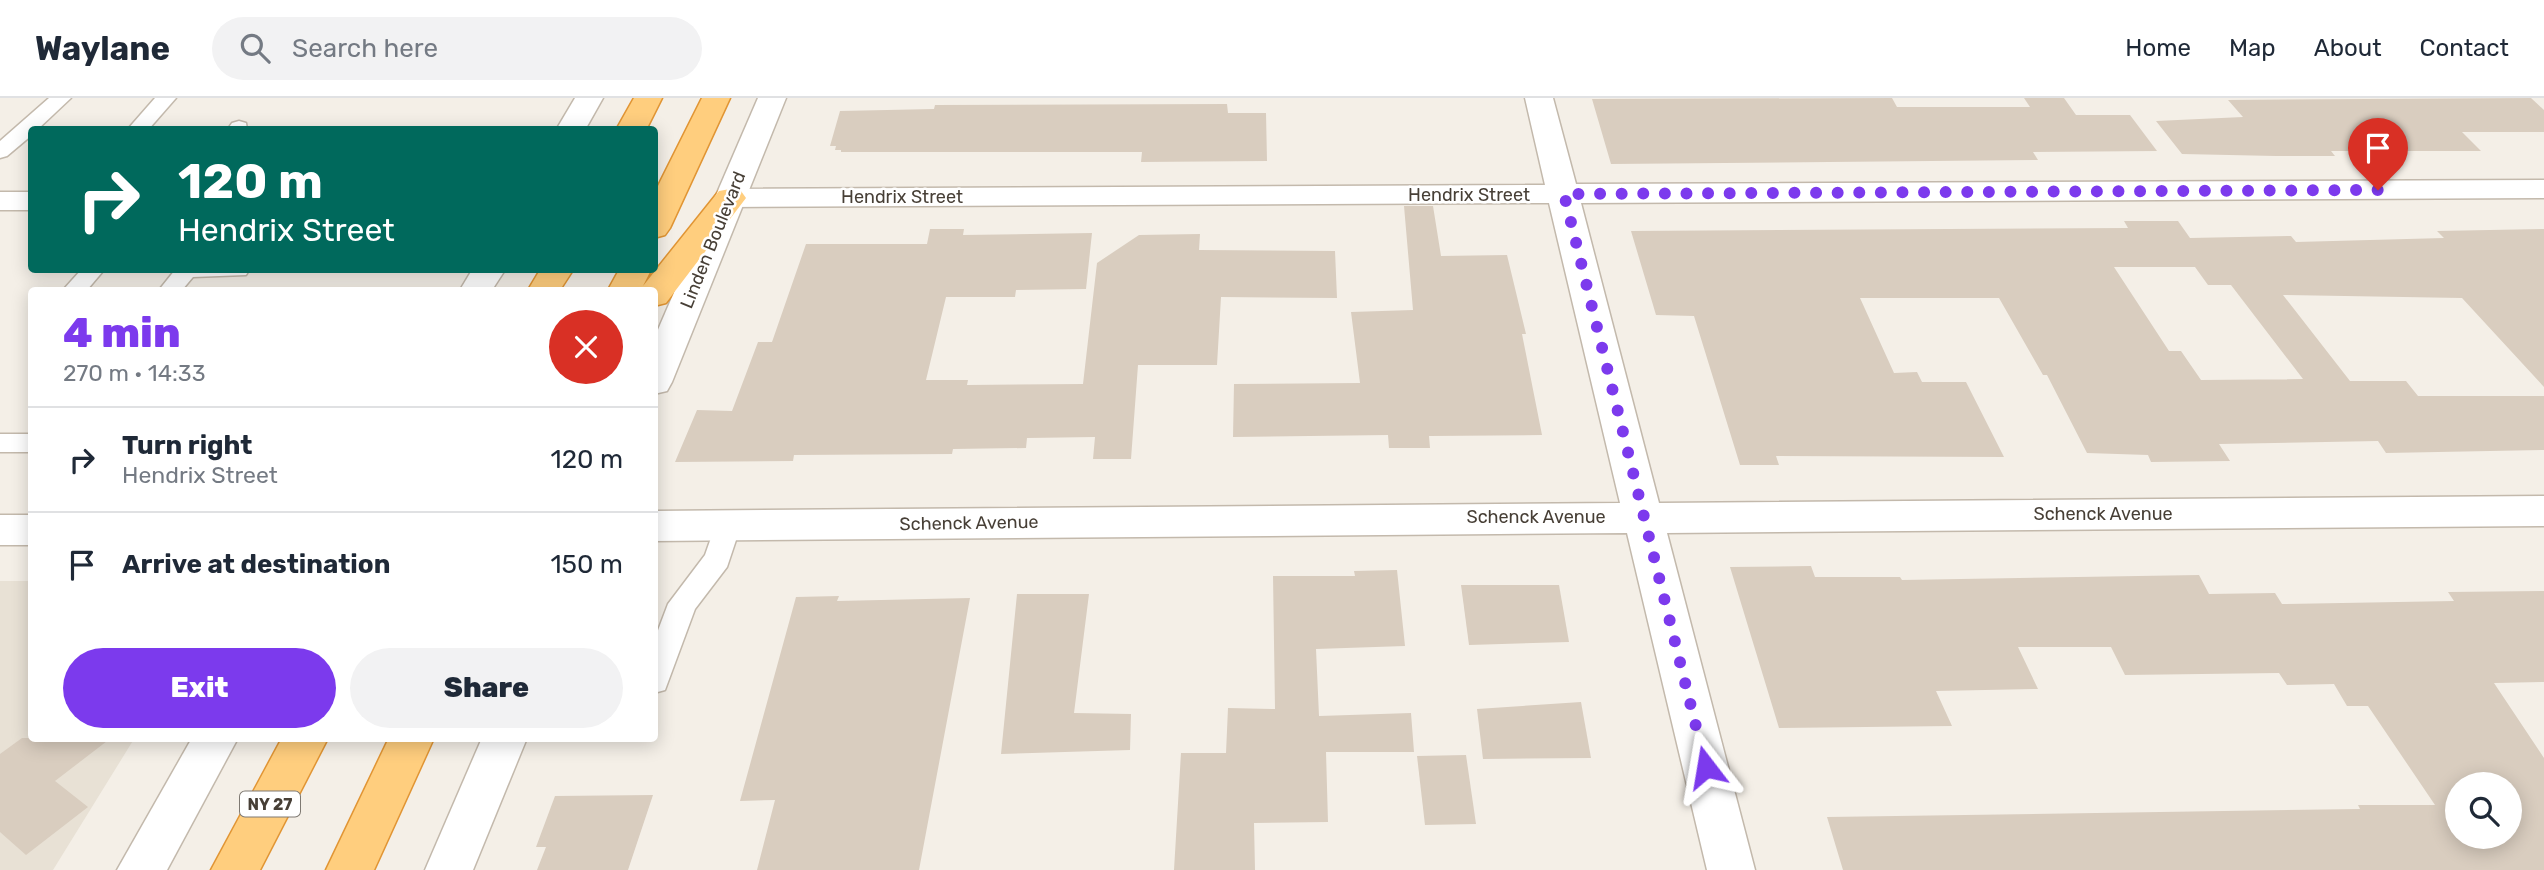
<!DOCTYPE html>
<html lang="en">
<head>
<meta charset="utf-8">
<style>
  body { margin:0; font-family:Rubik,sans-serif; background:#f2f2f3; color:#1f2937; height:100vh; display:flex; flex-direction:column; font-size:26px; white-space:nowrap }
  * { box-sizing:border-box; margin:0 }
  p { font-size:23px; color:#747a83 }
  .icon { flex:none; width:38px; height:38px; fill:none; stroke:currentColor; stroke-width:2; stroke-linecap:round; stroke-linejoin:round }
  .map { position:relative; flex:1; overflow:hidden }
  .drawer { position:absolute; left:28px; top:189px; width:630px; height:455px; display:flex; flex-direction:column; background:#fff; border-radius:7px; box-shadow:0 4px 18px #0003 }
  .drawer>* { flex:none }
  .guide { position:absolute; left:28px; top:28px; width:630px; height:147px; border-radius:7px; box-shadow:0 4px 18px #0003; background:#00695c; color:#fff; overflow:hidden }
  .tools { position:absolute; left:2445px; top:674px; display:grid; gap:14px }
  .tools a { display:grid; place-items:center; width:77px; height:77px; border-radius:50%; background:#fff; box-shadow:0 4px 18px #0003; font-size:35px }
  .pin { position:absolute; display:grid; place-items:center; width:60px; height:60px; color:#fff; margin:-72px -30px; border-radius:50% 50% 50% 0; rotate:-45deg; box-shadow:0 0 7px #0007 }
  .pin .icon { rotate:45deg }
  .me { position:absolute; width:77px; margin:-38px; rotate:346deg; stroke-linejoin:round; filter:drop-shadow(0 0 5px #0008) }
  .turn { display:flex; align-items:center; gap:24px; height:147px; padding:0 35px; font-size:32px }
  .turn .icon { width:91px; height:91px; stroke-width:2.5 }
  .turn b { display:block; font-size:49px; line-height:60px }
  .round { display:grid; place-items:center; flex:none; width:74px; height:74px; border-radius:37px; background:#f2f2f3 }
  .overview { display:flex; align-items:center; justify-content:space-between; height:119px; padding:0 35px }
  h1 { font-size:42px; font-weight:800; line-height:52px; color:#7c3aed }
  .cta { display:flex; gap:14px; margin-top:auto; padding:14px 35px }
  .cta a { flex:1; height:80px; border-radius:42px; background:#7c3aed; color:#fff; font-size:28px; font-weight:800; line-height:80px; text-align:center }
  .cta a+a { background:#f2f2f3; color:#1f2937 }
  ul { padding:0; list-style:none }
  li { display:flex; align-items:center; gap:21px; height:105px; padding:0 35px; border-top:2px solid #e0e1e3 }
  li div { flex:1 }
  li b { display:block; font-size:26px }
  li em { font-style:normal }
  header { display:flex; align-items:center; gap:42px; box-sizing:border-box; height:98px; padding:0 35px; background:#fff; border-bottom:2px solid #e0e1e3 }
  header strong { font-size:33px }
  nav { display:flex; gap:38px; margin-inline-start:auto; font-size:24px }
  .search { width:490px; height:63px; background:#f2f2f3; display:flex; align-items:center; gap:18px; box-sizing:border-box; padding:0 24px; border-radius:38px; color:#747a83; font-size:26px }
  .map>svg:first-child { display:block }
  .residential { fill:#e8e1d5 }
  .building { fill:#d9cdbf; fill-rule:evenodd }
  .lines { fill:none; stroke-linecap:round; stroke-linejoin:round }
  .service-casing { stroke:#c3b9ac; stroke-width:3 }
  .minor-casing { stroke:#c3b9ac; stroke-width:3 }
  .tertiary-casing { stroke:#c3b9ac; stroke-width:3 }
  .trunk-casing { stroke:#e19534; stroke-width:3 }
  .service { fill:#fff; fill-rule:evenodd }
  .minor { fill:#fff; fill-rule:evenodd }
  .tertiary { fill:#fff; fill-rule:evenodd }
  .trunk { fill:#ffce7e; fill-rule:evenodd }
  .route { stroke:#7c3aed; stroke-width:12; stroke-dasharray:0 21.6 }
  .labels { text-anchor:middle; stroke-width:5; stroke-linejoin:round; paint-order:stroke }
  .shield { fill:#fff; stroke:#7e7972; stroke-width:2 }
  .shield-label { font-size:16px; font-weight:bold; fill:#473f36 }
  .street-label { font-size:18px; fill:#473f36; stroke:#fff }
</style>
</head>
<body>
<header>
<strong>Waylane</strong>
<div class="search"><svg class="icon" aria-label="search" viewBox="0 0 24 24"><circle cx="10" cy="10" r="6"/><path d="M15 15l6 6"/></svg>Search here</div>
<nav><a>Home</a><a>Map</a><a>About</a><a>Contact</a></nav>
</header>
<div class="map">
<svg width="2544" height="772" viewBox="0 0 2544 772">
  <rect width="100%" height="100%" fill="#f4efe7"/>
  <polygon class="residential" points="0,483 31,483 32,640 134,641 53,772 0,772"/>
  <g class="building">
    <polygon points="1892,0 1897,9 2030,9 2024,0 2064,0 2076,17 2130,17 2157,53 2033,54 2038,62 1611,66 1592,1"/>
    <polygon points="2531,0 2544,12 2544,34 2462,34 2481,53 2331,53 2335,58 2276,58 2182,56 2156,23 2243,19 2228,2"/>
    <polygon points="1227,6 1228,15 1266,15 1267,63 1141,64 1142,54 841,54 841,52 835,52 836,48 830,48 840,13 934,11 935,7"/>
    <polygon points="1404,108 1433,108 1441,158 1507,157 1526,236 1522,236 1542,337 1429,338 1430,350 1389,350 1388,337 1233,339 1234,286 1360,285 1351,214 1413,212"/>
    <path d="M2124 123H2178L2190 140 2291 138 2296 144 2444 140 2437 133 2544 131V289L2462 200 2283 197 2350 283H2406L2418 298H2544V352L2386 355 2378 343 2219 346 2230 363 2151 364 2148 357 2087 355 2047 277H2043L1999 200H1860L1894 275 1917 274 1922 284H1966L2004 359 1776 358 1779 367H1740L1694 218 1656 217 1631 133 2128 130ZM2114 169H2195L2208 187H2231L2303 281 2201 282 2181 253H2169Z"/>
    <polygon points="930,131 964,131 963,137 1092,135 1086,191 1016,192 1015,199 946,199 926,282 968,282 967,287 1083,286 1097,165 1139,137 1200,136 1199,152 1335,153 1337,200 1221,199 1217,267 1138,267 1131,361 1093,361 1095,339 1027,340 1026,350 953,351 952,356 794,357 793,363 675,364 697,312 732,313 758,244 772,244 806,146 927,146"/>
    <path d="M1811 468 1815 479H1900L1902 482 2199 477 2209 496 2275 495 2282 506 2454 503 2448 494 2544 493V584L2494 585 2544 660V772H1843L1827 719 2360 711 2358 707H2435L2368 608H2347L2334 586 2287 587 2279 575 2125 577 2111 549H2018L2038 591 1936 593 1952 628 1779 630 1730 469ZM2457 686H2510V738H2457Z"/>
    <polygon points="1397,472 1405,548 1316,551 1319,618 1411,615 1414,654 1326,654 1328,724 1254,725 1255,772 1174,772 1181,655 1226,655 1228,610 1275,611 1273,478 1355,478 1354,473"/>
    <polygon points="1461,487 1559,487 1569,544 1469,547"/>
    <polygon points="1017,496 1089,496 1074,615 1131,616 1130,652 1001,656"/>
    <polygon points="839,498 837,503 970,500 919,772 757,772 775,702 740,703 796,499"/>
    <polygon points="1581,604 1591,660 1483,661 1477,611"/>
    <polygon points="22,640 111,640 55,683 88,709 26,757 0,734 0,656"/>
    <polygon points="1466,657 1476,726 1425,727 1417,658"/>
    <polygon points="653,697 628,772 537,772 546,749 536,749 555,698"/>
  </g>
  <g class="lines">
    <defs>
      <g id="service">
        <polygon points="49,0 71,0 37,32 32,32 32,37 7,58 0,60 0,43"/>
        <polygon points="155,0 176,0 148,32 127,32"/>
        <polygon points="239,23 246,25 247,32 227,32 232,25"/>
        <polygon points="81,172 104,172 87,192 63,192"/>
        <polygon points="175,172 249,172 246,177 193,179 182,192 159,192"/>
        <rect x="0" y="336" width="32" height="18"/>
        <polygon points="728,417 738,420 741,427 727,469 695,511 665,592 654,595 654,543 668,506 705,457 718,420"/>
      </g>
      <g id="minor">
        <polygon points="1525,0 1553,0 1576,86 2544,82 2544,100 1581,105 1659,405 2544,398 2544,428 1667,435 1755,772 1707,772 1627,435 654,443 654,413 1620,405 1549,105 730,109 719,107 714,100 719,93 730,91 1545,87"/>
        <rect x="0" y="94" width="32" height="18"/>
        <rect x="0" y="417" width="32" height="30"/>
      </g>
      <g id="tertiary">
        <polygon points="575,0 603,0 585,32 556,32"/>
        <polygon points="758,0 786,0 672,284 667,293 654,296 654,241"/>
        <polygon points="472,172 505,172 492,192 460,192"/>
        <polygon points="192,640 238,640 167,772 117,772"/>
        <polygon points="482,640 527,640 473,772 425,772"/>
      </g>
      <g id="trunk">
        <polygon points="634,0 662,0 646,32 616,32"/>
        <polygon points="702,0 730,0 670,130 665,137 654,140 654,96"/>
        <polygon points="730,91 741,93 746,100 666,205 654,208 654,192 608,192 619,172 651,172 643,188 719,93"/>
        <polygon points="540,172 573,172 560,192 528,192"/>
        <polygon points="282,640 328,640 260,772 211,772"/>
        <polygon points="389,640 434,640 374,772 326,772"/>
      </g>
    </defs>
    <use href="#service" class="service-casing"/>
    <use href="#minor" class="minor-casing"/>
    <use href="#tertiary" class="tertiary-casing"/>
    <use href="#trunk" class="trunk-casing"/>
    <use href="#service" class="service"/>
    <use href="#minor" class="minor"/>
    <use href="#tertiary" class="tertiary"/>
    <use href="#trunk" class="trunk"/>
  </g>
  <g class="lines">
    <polyline class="route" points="1706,669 1564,96 2378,92"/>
  </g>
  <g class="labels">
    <rect class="shield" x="240" y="693.5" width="60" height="25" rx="5"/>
    <g class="shield-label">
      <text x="270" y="712">NY 27</text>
    </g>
    <g class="street-label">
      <text x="1469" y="103">Hendrix Street</text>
      <text x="902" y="105">Hendrix Street</text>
      <text transform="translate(713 142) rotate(-68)" y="6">Linden Boulevard</text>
      <text x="2103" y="422">Schenck Avenue</text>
      <text x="1536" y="425">Schenck Avenue</text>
      <text transform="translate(969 425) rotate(-1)" y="6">Schenck Avenue</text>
    </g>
  </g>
</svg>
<div class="tools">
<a><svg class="icon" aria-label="search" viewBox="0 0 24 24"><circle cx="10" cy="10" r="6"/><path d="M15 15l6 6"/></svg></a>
</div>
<div class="pin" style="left:2378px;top:92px;background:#d93025"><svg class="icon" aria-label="arrive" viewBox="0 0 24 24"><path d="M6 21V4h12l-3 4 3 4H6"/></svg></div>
<svg class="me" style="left:1706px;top:669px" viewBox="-20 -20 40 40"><path d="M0-17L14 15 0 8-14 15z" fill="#7c3aed" stroke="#fff" stroke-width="4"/></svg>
<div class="guide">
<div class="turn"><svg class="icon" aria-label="right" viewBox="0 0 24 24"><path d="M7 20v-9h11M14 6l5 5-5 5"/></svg><div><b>120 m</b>Hendrix Street</div></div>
</div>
<section class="drawer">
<div class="overview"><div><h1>4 min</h1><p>270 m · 14:33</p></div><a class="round" style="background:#d93025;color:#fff"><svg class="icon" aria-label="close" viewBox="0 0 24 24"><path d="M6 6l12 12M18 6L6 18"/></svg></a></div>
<ul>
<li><svg class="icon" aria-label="right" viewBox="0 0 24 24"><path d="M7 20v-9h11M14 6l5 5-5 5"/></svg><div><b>Turn right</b><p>Hendrix Street</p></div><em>120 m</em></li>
<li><svg class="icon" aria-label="arrive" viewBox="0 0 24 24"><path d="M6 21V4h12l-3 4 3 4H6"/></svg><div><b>Arrive at destination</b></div><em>150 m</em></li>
</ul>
<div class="cta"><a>Exit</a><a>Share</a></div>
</section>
</div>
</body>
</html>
